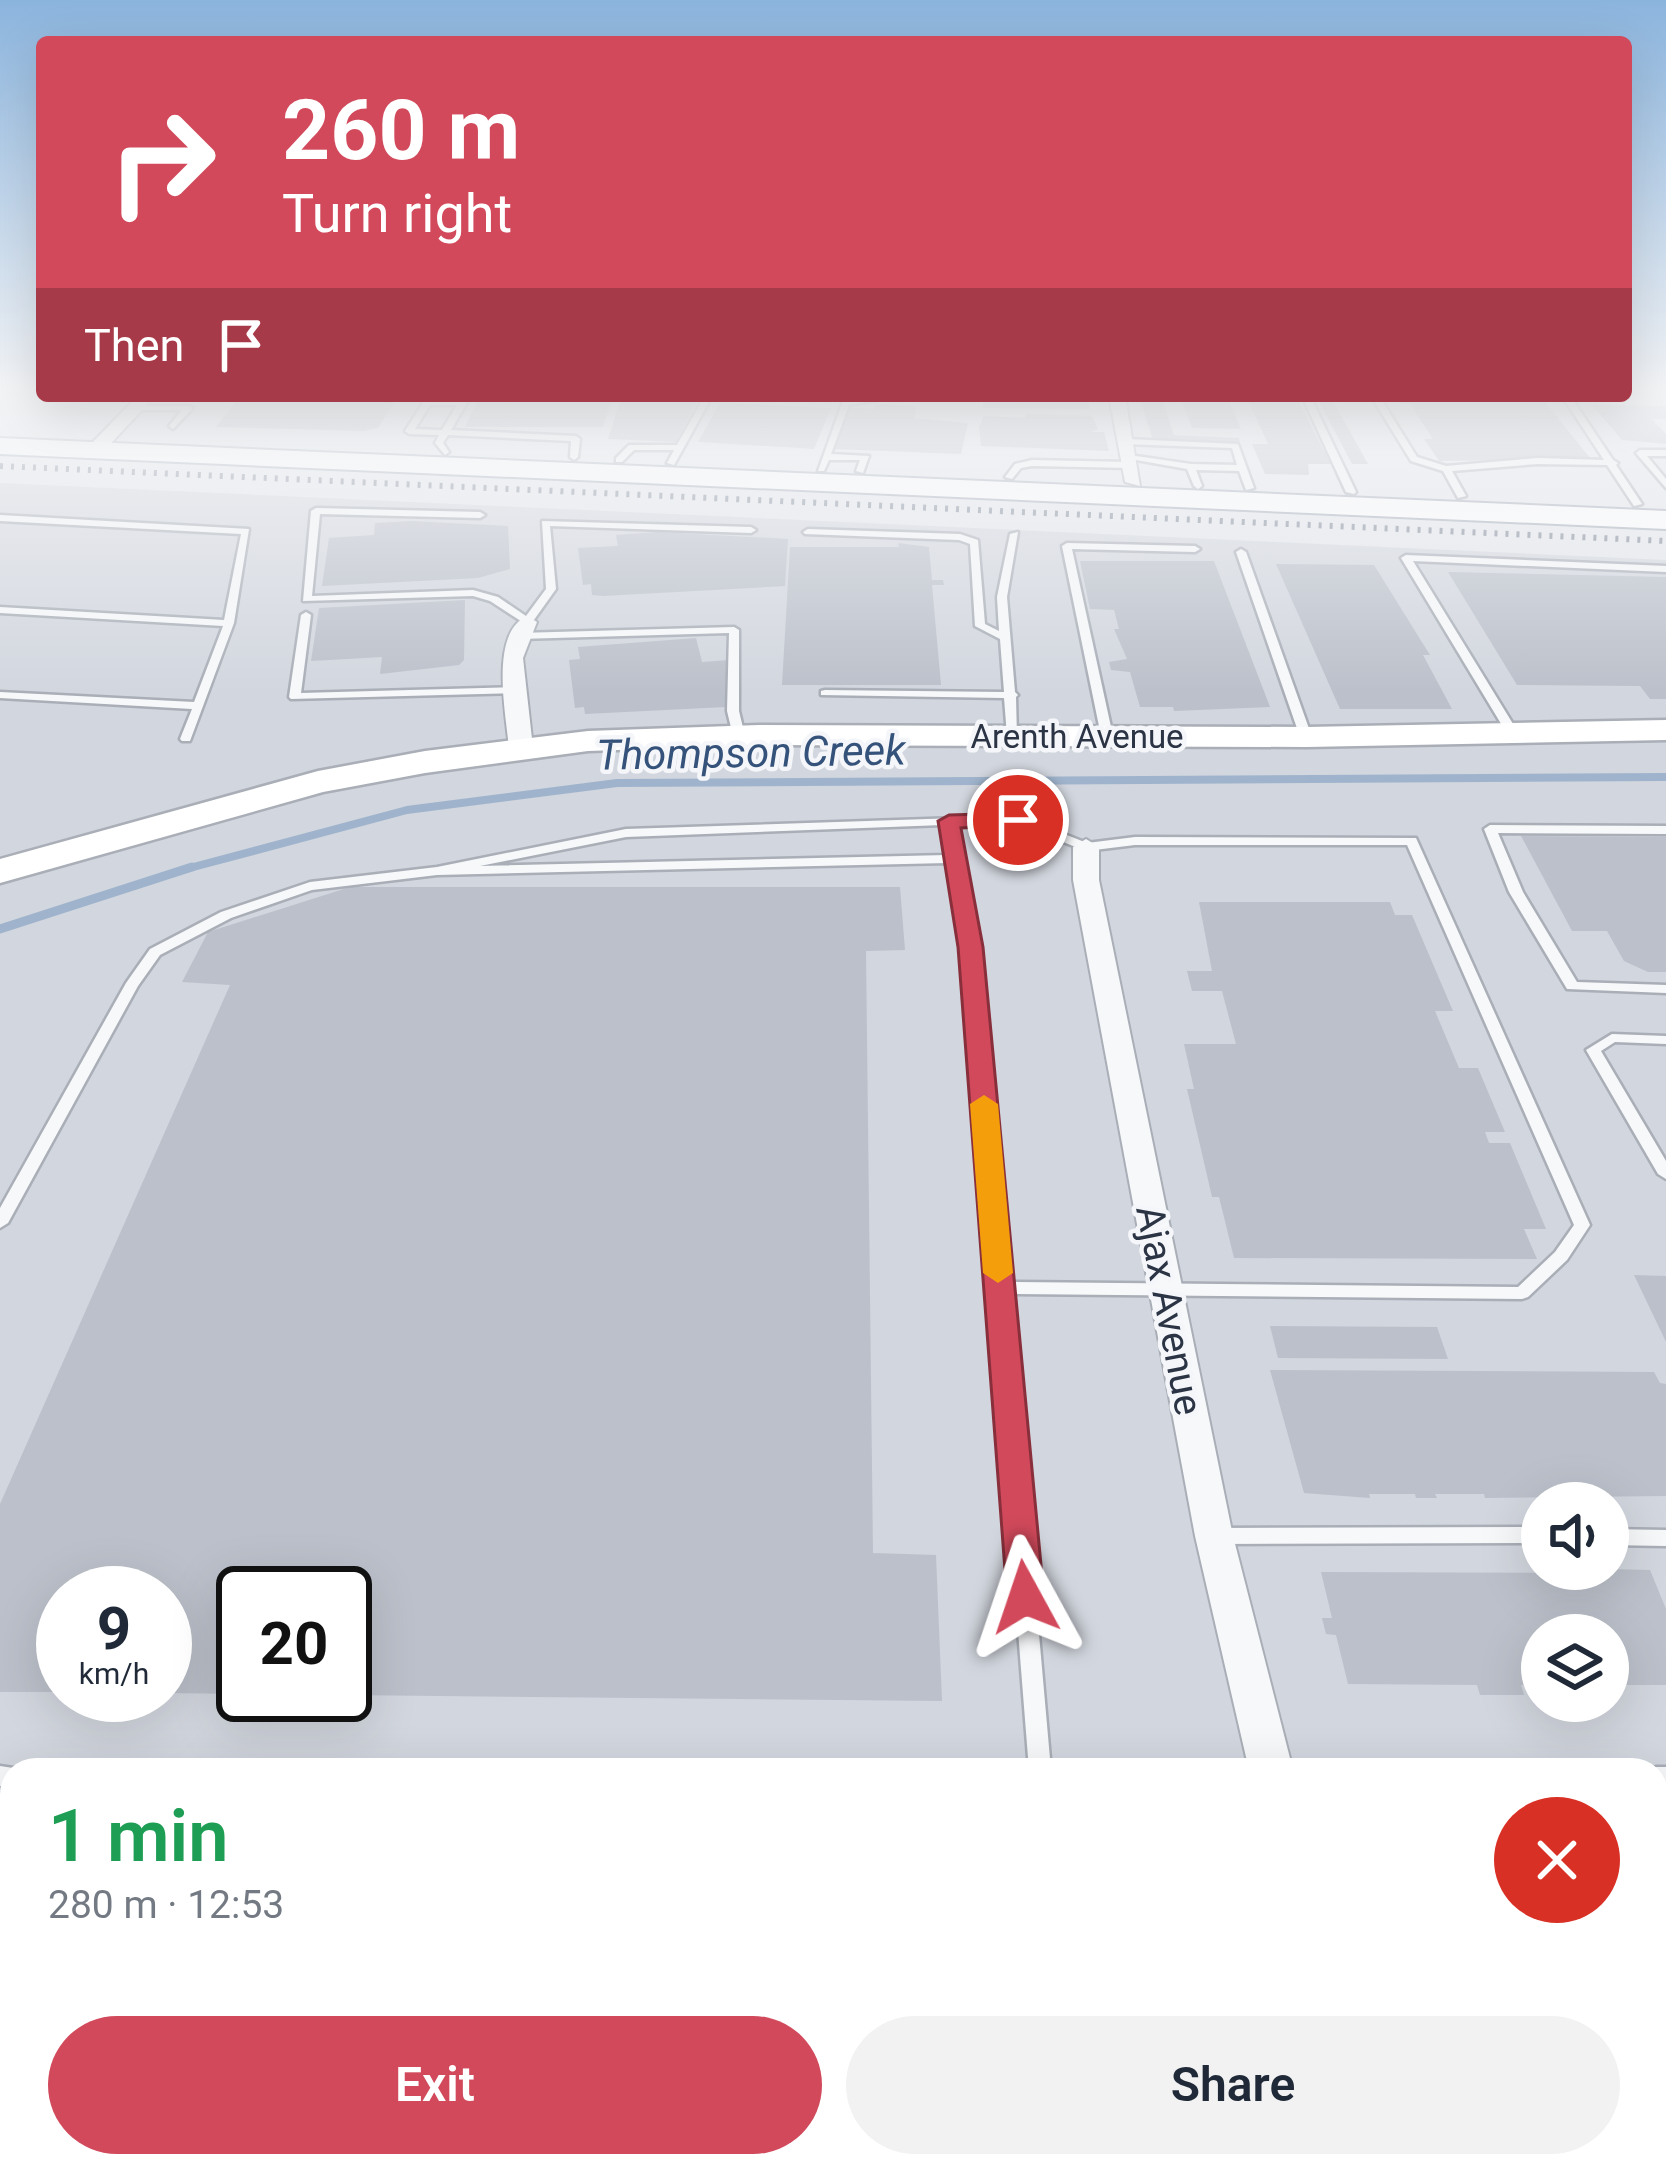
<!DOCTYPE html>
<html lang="en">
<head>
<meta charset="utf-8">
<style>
  body { margin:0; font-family:Roboto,sans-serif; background:#f2f2f3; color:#1f2937; height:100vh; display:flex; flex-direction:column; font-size:45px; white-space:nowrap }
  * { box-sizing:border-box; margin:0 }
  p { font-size:39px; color:#747a83 }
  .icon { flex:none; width:66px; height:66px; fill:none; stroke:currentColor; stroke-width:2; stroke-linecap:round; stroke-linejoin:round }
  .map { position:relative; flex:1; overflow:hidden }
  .panel { position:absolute; left:0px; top:1758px; width:1668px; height:420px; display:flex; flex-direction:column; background:#fff; border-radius:36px 36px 0 0; box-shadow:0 12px 48px #0002 }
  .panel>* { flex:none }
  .guide { position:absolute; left:36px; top:36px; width:1596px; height:366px; border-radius:12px; box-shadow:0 12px 48px #0002; background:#d1495b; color:#fff; overflow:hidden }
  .fabs { position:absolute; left:1521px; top:1482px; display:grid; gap:24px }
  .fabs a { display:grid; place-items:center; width:108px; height:108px; border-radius:50%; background:#fff; box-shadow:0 12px 48px #0002; font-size:60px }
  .speed { position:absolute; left:36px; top:1566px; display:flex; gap:24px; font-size:60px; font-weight:700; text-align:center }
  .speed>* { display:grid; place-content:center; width:156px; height:156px; border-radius:50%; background:#fff; box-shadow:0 12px 48px #0002; line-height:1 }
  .speed small { font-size:30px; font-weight:400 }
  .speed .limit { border:6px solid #111; border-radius:18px; background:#fff; color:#111 }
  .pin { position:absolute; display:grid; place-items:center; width:102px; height:102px; color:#fff; margin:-51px; border:6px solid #fff; border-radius:50%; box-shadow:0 3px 12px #0007 }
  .me { position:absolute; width:132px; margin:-66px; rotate:355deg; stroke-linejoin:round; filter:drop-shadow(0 0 9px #0008) }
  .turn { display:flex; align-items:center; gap:42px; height:252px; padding:0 48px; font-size:54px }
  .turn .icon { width:156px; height:156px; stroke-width:2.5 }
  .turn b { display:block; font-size:84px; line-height:102px }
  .then { display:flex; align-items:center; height:114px; padding:0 48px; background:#0003; gap:24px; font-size:45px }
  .round { display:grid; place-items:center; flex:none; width:126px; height:126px; border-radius:63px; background:#f2f2f3 }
  .head { display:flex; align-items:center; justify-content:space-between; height:204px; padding:0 48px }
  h1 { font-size:72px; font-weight:600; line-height:90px; color:#1e9e55 }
  .cta { display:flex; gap:24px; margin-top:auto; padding:24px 48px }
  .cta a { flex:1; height:138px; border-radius:72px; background:#d1495b; color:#fff; font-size:48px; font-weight:600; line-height:138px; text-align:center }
  .cta a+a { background:#f2f2f3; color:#1f2937 }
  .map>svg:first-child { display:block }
  .built { fill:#d2d6de; fill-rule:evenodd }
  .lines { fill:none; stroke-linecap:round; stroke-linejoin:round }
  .stream-far1 { stroke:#9fb4cc; stroke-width:8 }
  .stream { stroke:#9fb4cc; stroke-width:9 }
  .building { fill:#bbc0ca }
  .lane-casing { stroke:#a9aeb7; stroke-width:5 }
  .street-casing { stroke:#a9aeb7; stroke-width:4 }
  .secondary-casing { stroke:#a9aeb7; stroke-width:5 }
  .primary-casing { stroke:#a3abb8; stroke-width:4 }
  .lane { fill:#f7f8fa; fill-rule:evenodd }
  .street { fill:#f7f8fa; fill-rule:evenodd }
  .secondary { fill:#fff; fill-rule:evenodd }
  .primary { fill:#fff; fill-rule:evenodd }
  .rail { stroke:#7d8696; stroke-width:6; stroke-dasharray:3 8; stroke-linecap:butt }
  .route { fill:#d1495b; stroke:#882f3b; stroke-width:3 }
  .slow { fill:#f59e0b }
  .labels { text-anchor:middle; stroke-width:9; stroke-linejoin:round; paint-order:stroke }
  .far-street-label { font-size:33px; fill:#2b3445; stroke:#f4f6f9 }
  .street-label { font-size:39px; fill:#2b3445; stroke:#f4f6f9 }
  .water-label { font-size:42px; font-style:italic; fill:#34527a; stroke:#f4f6f9 }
</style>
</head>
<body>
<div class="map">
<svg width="1666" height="2178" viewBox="0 0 1666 2178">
  <rect width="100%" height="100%" fill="#e4e7ec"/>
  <path class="built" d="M0 483 1666 560V2178H0ZM1542 1503H1608V1569H1542ZM63 1593H165V1695H63ZM243 1593H345V1695H243ZM1542 1635H1608V1701H1542ZM12 1770H1656V2166H12Z"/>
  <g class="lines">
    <polyline class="stream-far1" points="182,870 407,810 617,783 1666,777"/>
    <polyline class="stream" points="0,929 192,867"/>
  </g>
  <g class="building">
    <polygon points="240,396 398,396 378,428 364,431 216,427"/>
    <polygon points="480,396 613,396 603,427 465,427"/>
    <polygon points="985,396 1078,397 1088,399 1090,409 982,408"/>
    <polygon points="1139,396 1161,396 1174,435 1239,438 1240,443 1153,440"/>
    <polygon points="1180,396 1227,396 1241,429 1192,428"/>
    <polygon points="1246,396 1296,396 1331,464 1308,464 1309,475 1265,474 1252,444 1268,444"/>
    <polygon points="1316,396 1330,396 1368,464 1352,464"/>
    <polygon points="1393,396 1540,396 1591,459 1439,461 1424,439 1433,439 1410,404 1398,403"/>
    <polygon points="621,399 697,402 676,442 608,439"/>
    <polygon points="720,403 748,404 831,408 814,449 698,442"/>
    <polygon points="875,404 917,406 914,418 968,423 961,454 832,449 847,408 874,409"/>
    <polygon points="1592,405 1666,406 1666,419 1652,419 1666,434 1666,444 1622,440"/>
    <polygon points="1026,414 1092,416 1098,429 1091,432 1104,432 1109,451 981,446 979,427 984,416 1025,418"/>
    <polygon points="411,521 508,526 510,569 478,578 322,586 329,538 374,535 375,523"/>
    <polygon points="658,532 788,539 785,586 603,596 592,595 591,584 583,585 578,548 618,546 616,535"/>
    <polygon points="898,543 929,547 932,580 943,580 944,585 932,585 941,685 782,685 790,547 899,547"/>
    <polygon points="1080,561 1214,561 1270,707 1174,711 1173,707 1140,707 1130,672 1111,670 1109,662 1127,659 1114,629 1119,629 1114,610 1090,609"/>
    <polygon points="1276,564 1374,565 1430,655 1423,655 1452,709 1340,709"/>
    <polygon points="1448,572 1666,577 1666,699 1650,699 1640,686 1517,685"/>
    <polygon points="465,600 464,660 459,665 380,674 382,657 311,661 319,608"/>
    <polygon points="696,638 702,662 731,660 726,707 585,714 584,707 575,708 569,660 580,659 578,647"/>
    <polygon points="1521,836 1666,837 1666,972 1648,972 1624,961 1607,931 1572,931"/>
    <polygon points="350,887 900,887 905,950 866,951 873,1553 936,1555 942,1701 345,1695 345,1593 243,1593 243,1694 165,1693 165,1593 63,1593 63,1692 0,1692 0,1504 230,985 182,982 208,932"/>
    <polygon points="1199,902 1390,902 1395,915 1412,915 1453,1011 1435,1011 1459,1068 1478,1068 1505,1132 1485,1132 1489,1143 1510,1143 1546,1229 1524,1229 1537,1259 1234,1258 1219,1197 1212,1197 1187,1089 1194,1089 1184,1044 1236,1044 1222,991 1192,991 1187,971 1212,971"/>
    <polygon points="1634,1275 1666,1276 1666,1342"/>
    <polygon points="1270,1326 1437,1327 1448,1359 1278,1358"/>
    <polygon points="1270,1370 1654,1372 1660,1383 1666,1384 1666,1496 1485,1498 1484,1494 1435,1494 1437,1498 1416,1498 1415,1494 1369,1494 1370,1498 1304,1493"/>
    <polygon points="1606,1569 1650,1570 1666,1609 1666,1685 1608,1685 1608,1635 1542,1635 1542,1685 1521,1685 1524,1695 1480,1695 1477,1685 1348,1684 1336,1635 1326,1634 1322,1618 1332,1618 1321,1572 1607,1573"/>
    <rect x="1656" y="1830" width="10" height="145"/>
    <polygon points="12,1955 12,2166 461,2166 459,2178 0,2178 0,1987"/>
    <polygon points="1148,2166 1242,2166 1243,2178 1150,2178"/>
    <polygon points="1456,2166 1624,2166 1628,2178 1459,2178"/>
  </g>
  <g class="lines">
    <defs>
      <g id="lane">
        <polygon points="696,396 705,396 710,400 674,465 667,463 674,450 634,450 622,462 616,462 616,458 629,445 677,445 702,401"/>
        <polygon points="870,396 878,396 878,400 849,405 831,454 869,456 863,473 856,471 860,460 829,460 824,471 818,471 843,401 870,398"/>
        <polygon points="1302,396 1310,396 1356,492 1354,494 1346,492"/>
        <polygon points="1371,396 1379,396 1417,457 1446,466 1537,458 1604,460 1562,396 1570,396 1613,460 1618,463 1616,465 1642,504 1634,506 1607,465 1537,464 1452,471 1466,496 1458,498 1443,471 1411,461"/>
        <path d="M462 397 469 399 451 430 576 436 580 439 578 457 574 460 570 457 571 441 448 435 443 443 449 452 445 455 435 443 439 435 409 434 405 431 424 401H460ZM430 405H457L442 430 415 429Z"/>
        <polygon points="137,406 189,406 193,408 173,429 169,426 182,410 134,410 134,406"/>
        <polygon points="1126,439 1238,444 1254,488 1246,490 1239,471 1196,470 1202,486 1198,489 1194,486 1187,469 1125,458 1129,455 1191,464 1237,465 1232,448 1123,444 1123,440"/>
        <polygon points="1640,450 1666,450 1666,456 1647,456 1666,479 1666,488 1636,453"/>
        <polygon points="1032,460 1131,462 1135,465 1131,468 1032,466 1021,468 1012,479 1005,477 1015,464"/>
        <polygon points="316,508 480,512 485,515 480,518 320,514 312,596 473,590 498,597 526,616 546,589 542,521 751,527 756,530 751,533 550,526 556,589 531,624 527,625 490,601 473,596 303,601 311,511"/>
        <polygon points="0,515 249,529 234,623 190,741 182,741 180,739 192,709 0,698 0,692 194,702 223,626 0,613 0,607 224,620 241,534 0,521"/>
        <polygon points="808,529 960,534 978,540 985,624 999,631 997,597 1010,534 1018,532 1007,597 1015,692 1018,695 1016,697 1017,738 1009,738 1007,736 1004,698 821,695 821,691 825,690 1004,692 1000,639 975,626 970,544 959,540 805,534 803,532"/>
        <polygon points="1067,543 1195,546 1200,549 1195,552 1072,549 1113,736 1107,739 1101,736 1062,546"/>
        <polygon points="1241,549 1246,552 1312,737 1310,739 1306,740 1300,737 1236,552"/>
        <polygon points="1406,555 1666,566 1666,572 1413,561 1518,732 1512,735 1506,732 1401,558"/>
        <polygon points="306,612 311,615 301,693 516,687 522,690 516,693 291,699 289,697 301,615"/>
        <polygon points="734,627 739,630 739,711 745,736 739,739 733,736 727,711 729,633 519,639 514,636 519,633"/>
        <path d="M1019 816 1087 843 1135 837 1416 838 1590 1225 1567 1260 1528 1297 1522 1299 1009 1294 1051 1770H1029L964 947 948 863 437 875 312 890 231 918 160 955 138 986 8 1223 0 1228V1208L126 983 150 949 221 912 310 882 437 867 626 829ZM1017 824 1086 851 1135 845H1407L1574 1225 1555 1252 1518 1287 1008 1282 978 947 956 825ZM943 825 947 855 480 866 626 837Z"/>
        <polygon points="1490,825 1666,826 1666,834 1498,833 1523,892 1577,982 1666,985 1666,993 1567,989 1509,892 1484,829"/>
        <polygon points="1612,1034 1666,1036 1666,1044 1615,1042 1601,1051 1666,1161 1666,1179 1658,1174 1586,1050"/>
        <polygon points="1542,1527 1542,1543 1217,1544 1210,1541 1207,1536 1210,1531 1217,1528"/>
        <polygon points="1608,1529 1666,1530 1666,1546 1608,1545"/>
        <polygon points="0,1766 20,1769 12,1770 12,1786 0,1786"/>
        <polygon points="1656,1767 1666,1767 1666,1787 1656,1787 1656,1770 1649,1770"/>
        <rect x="1656" y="1999" width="10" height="24"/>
        <polygon points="542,2166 568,2166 566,2178 540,2178"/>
        <rect x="811" y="2166" width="26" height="12"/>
        <rect x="948" y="2166" width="26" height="12"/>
      </g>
      <g id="street">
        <polygon points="138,396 155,396 101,454 89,454 89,446"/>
        <polygon points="1109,396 1125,396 1140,486 1125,482"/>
        <path d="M527 616 537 622 523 658 533 748 521 755 509 748C506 714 489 633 527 616Z"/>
        <polygon points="1086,839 1099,847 1099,880 1233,1536 1293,1770 1249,1770 1195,1536 1073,880 1073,847"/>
        <polygon points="1326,2166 1378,2166 1381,2178 1329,2178"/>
      </g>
      <polygon id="secondary" points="1666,720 1666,740 1306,747 759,745 588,751 425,773 323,792 0,883 0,859 318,771 425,751 588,731 759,725 1306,727"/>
      <polygon id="primary" points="0,438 1666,511 1666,529 0,454"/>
    </defs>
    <use href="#lane" class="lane-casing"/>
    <use href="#street" class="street-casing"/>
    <use href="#secondary" class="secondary-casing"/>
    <use href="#primary" class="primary-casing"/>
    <use href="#lane" class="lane"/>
    <use href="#street" class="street"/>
    <use href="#secondary" class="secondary"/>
    <use href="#primary" class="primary"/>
    <polyline class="rail" points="0,466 1666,541"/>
  </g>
  <linearGradient id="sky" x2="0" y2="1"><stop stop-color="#8bb4dd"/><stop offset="0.56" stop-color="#f3f4f6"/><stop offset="1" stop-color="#f3f4f6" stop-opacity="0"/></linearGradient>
  <rect width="1666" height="693" fill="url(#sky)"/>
  <polygon class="route" points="1018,813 1026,815 1026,825 961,828 983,947 1044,1597 1038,1607 1025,1611 1012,1607 1007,1597 958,947 938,821 949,815"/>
  <polygon class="slow" points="984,1095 998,1104 1013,1273 998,1283 983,1273 970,1104"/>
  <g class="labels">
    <g class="far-street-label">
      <text x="1077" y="748">Arenth Avenue</text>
    </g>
    <g class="street-label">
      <text transform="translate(1170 1310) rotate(79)" y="14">Ajax Avenue</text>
    </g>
    <g class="water-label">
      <text transform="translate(751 752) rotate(-1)" y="15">Thompson Creek</text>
    </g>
  </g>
</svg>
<div class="fabs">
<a><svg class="icon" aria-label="sound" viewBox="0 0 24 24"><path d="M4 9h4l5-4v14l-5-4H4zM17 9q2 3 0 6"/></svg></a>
<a><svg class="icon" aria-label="layers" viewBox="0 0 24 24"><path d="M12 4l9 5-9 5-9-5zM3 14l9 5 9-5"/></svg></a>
</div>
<div class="speed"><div>9<small>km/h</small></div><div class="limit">20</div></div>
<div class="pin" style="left:1018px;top:820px;background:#d93025"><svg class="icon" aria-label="arrive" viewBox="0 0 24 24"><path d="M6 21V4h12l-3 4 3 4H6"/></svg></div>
<svg class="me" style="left:1025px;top:1597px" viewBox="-20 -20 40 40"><path d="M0-17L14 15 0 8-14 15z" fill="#d1495b" stroke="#fff" stroke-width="4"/></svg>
<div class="guide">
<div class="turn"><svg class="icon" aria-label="right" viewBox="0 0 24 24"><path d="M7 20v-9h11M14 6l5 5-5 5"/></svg><div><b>260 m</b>Turn right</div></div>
<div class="then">Then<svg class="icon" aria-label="arrive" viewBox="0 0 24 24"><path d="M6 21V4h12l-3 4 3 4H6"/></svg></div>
</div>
<section class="panel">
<div class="head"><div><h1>1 min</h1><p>280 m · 12:53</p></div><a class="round" style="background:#d93025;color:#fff"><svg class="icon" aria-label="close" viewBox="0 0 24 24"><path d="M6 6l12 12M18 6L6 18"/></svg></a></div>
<div class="cta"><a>Exit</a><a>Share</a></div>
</section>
</div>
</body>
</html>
